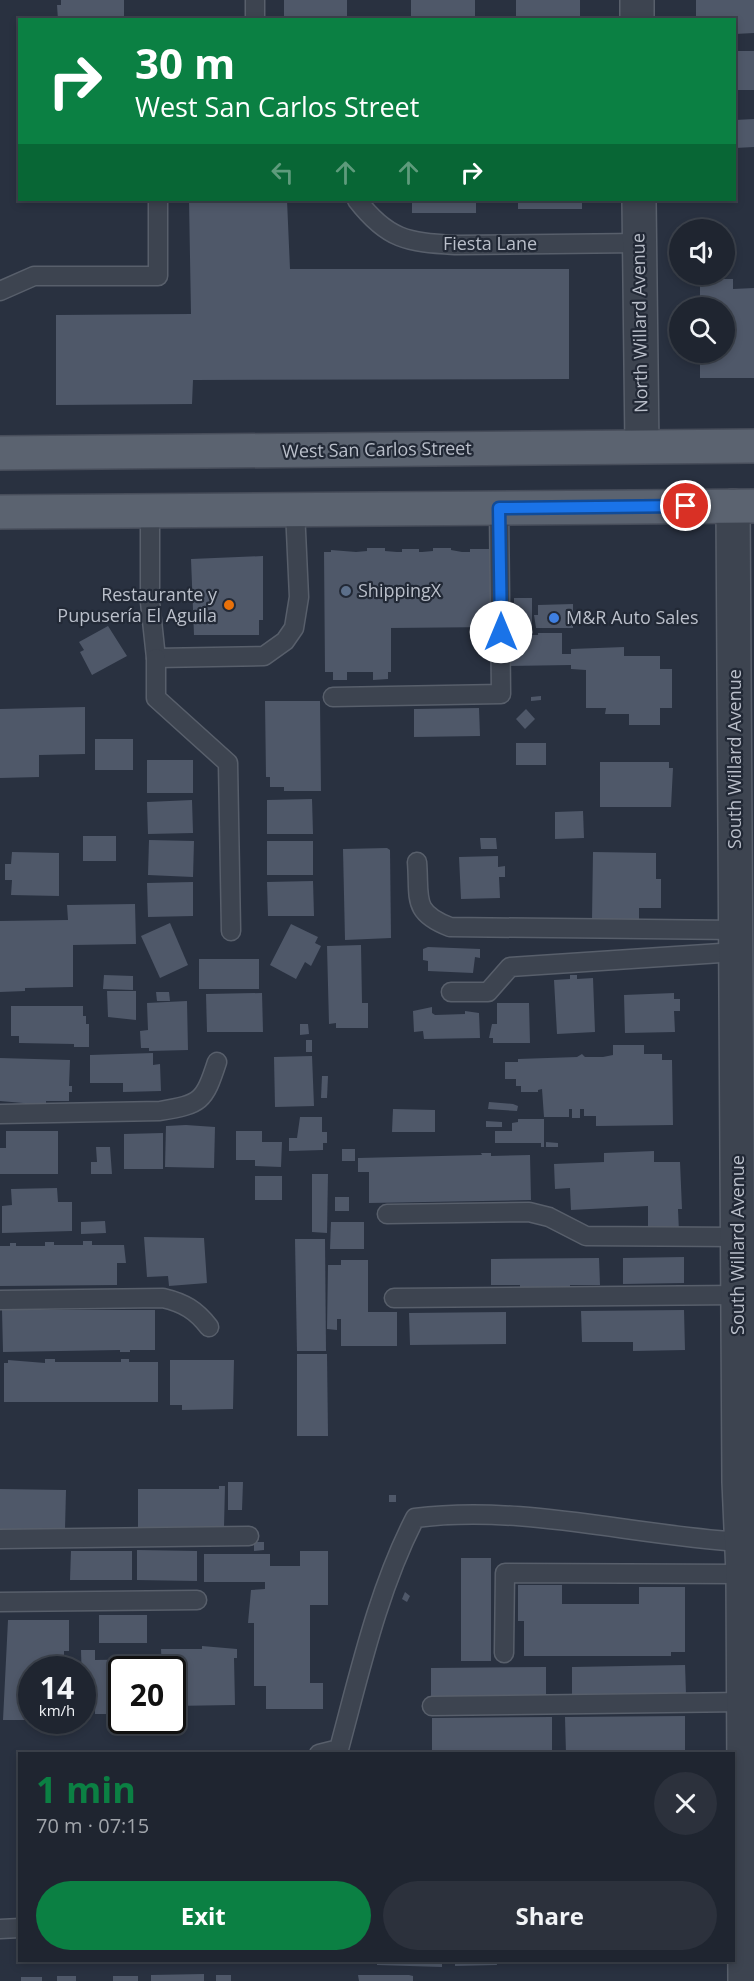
<!DOCTYPE html>
<html lang="en">
<head>
<meta charset="utf-8">
<style>
  body { margin:0; font-family:"Open Sans",sans-serif; background:#2c313c; color:#f1f3f6; height:100vh; display:flex; flex-direction:column; font-size:22px; white-space:nowrap }
  * { box-sizing:border-box; margin:0 }
  p { font-size:20px; color:#a1a5ab }
  .icon { flex:none; width:33px; height:33px; fill:none; stroke:currentColor; stroke-width:2; stroke-linecap:round; stroke-linejoin:round }
  .map { position:relative; flex:1; overflow:hidden }
  .drawer { position:absolute; left:18px; top:1752px; width:717px; height:210px; display:flex; flex-direction:column; background:#1f2530; border-radius:0px; box-shadow:0 3px 9px #0003,0 0 0 2px #3c424c }
  .drawer>* { flex:none }
  .hud { position:absolute; left:18px; top:18px; width:718px; height:183px; border-radius:0px; box-shadow:0 3px 9px #0003,0 0 0 2px #3c424c; background:#0b8043; color:#fff; overflow:hidden }
  .tools { position:absolute; left:669px; top:219px; display:grid; gap:12px }
  .tools a { display:grid; place-items:center; width:66px; height:66px; border-radius:50%; background:#1f2530; box-shadow:0 3px 9px #0003,0 0 0 2px #3c424c; font-size:30px }
  .speed { position:absolute; left:18px; top:1656px; display:flex; gap:12px; font-size:30px; font-weight:700; text-align:center }
  .speed>* { display:grid; place-content:center; width:78px; height:78px; border-radius:50%; background:#1f2530; box-shadow:0 3px 9px #0003,0 0 0 2px #3c424c; line-height:1 }
  .speed small { font-size:15px; font-weight:400 }
  .speed .limit { border:3px solid #111; border-radius:9px; background:#fff; color:#111 }
  .pin { position:absolute; display:grid; place-items:center; width:51px; height:51px; color:#fff; margin:-26px; border:3px solid #fff; border-radius:50%; box-shadow:0 2px 6px #0007 }
  .me { position:absolute; width:66px; margin:-33px; rotate:0deg; stroke-linejoin:round; filter:drop-shadow(0 0 4px #0008) }
  .turn { display:flex; align-items:center; gap:21px; height:126px; padding:0 18px; font-size:27px }
  .turn .icon { width:78px; height:78px; stroke-width:2.5 }
  .turn b { display:block; font-size:42px; line-height:51px }
  .lanes { display:flex; align-items:center; height:57px; padding:0 18px; background:#0003; justify-content:center; gap:30px; direction:ltr }
  .lanes .off { opacity:.35 }
  .round { display:grid; place-items:center; flex:none; width:63px; height:63px; border-radius:32px; background:#2c313c }
  .overview { display:flex; align-items:center; justify-content:space-between; height:102px; padding:0 18px }
  h1 { font-size:36px; font-weight:700; line-height:45px; color:#0b8043 }
  .action { display:flex; gap:12px; margin-top:auto; padding:12px 18px }
  .action a { flex:1; height:69px; border-radius:36px; background:#0b8043; color:#fff; font-size:24px; font-weight:700; line-height:69px; text-align:center }
  .action a+a { background:#2c313c; color:#f1f3f6 }
  .map>svg:first-child { display:block }
  .building { fill:#4f5869 }
  .lines { fill:none; stroke-linecap:round; stroke-linejoin:round }
  .lane-casing { stroke:#585f6b; stroke-width:21 }
  .street-casing { stroke:#585f6b; stroke-width:36 }
  .primary-casing { stroke:#474d5a; stroke-width:36 }
  .lane { stroke:#3d4450; stroke-width:18 }
  .street { stroke:#3d4450; stroke-width:33 }
  .primary { stroke:#5b6370; stroke-width:33 }
  .route-casing { stroke:#114b97; stroke-width:15 }
  .route { stroke:#1a73e8; stroke-width:10 }
  .service-dot { fill:#5c6f8a; stroke:#222936; stroke-width:2 }
  .food-dot { fill:#e8710a; stroke:#222936; stroke-width:2 }
  .shop-dot { fill:#3f7fe0; stroke:#222936; stroke-width:2 }
  .labels { text-anchor:middle; stroke-width:4.5; stroke-linejoin:round; paint-order:stroke }
  .street-label { font-size:18px; fill:#babfca; stroke:#222936 }
  .poi-label { font-size:18px; fill:#babfca; stroke:#222936; text-anchor:start }
</style>
</head>
<body>
<div class="map">
<svg width="754" height="1981" viewBox="0 0 754 1981">
  <rect width="100%" height="100%" fill="#293140"/>
  <g class="building">
    <polygon points="61,0 124,0 124,20 58,20 57,5 61,5"/>
    <rect x="284" y="0" width="63" height="20"/>
    <rect x="411" y="0" width="64" height="20"/>
    <rect x="516" y="0" width="64" height="20"/>
    <polygon points="696,0 754,0 754,33 735,34 735,20 696,20"/>
    <rect x="735" y="51" width="19" height="39"/>
    <polygon points="754,119 754,147 735,148 735,120"/>
    <polygon points="189,200 287,200 290,269 569,269 569,379 193,380 192,404 56,405 56,315 191,314"/>
    <rect x="412" y="200" width="64" height="13"/>
    <rect x="518" y="200" width="64" height="9"/>
    <polygon points="700,279 733,279 733,289 754,288 754,378 700,378 700,352 724,352 724,308 700,308"/>
    <polygon points="367,548 385,548 385,551 397,552 402,552 402,549 419,549 419,552 422,552 433,551 433,548 451,548 451,550 462,552 470,552 470,549 489,549 489,551 493,551 494,627 391,628 391,672 388,672 388,679 373,680 373,672 347,672 347,680 333,680 333,672 325,672 324,552 331,552 331,550 356,552 367,551"/>
    <polygon points="263,556 263,620 259,620 259,635 194,635 191,559"/>
    <polygon points="514,598 532,598 532,628 515,628 515,623 509,623 509,615 515,615 509,613 509,603 514,603"/>
    <polygon points="573,604 573,628 536,628 534,615 538,615 538,605"/>
    <polygon points="108,626 127,656 92,675 80,652 84,650 79,642"/>
    <polygon points="538,633 562,633 562,654 571,654 571,649 624,647 624,656 660,656 660,669 672,669 672,708 660,708 660,725 629,725 629,714 605,714 606,708 586,708 586,670 571,669 571,665 508,666 508,635 538,635"/>
    <polygon points="541,696 541,700 531,701 531,697"/>
    <polygon points="265,701 320,701 321,791 284,791 284,787 270,787 270,777 266,777"/>
    <polygon points="85,707 85,754 39,755 39,777 0,778 0,709"/>
    <polygon points="479,708 480,736 414,737 414,709"/>
    <polygon points="526,709 535,719 525,729 516,719"/>
    <rect x="95" y="739" width="38" height="31"/>
    <rect x="516" y="743" width="30" height="22"/>
    <rect x="147" y="760" width="46" height="33"/>
    <polygon points="600,762 669,762 669,768 673,768 671,807 600,807"/>
    <polygon points="312,799 313,834 267,834 267,800"/>
    <polygon points="192,800 193,833 148,834 147,802"/>
    <polygon points="583,811 584,838 555,839 555,812"/>
    <rect x="83" y="836" width="33" height="25"/>
    <polygon points="480,838 496,838 497,849 481,849"/>
    <polygon points="149,840 194,841 193,877 148,875"/>
    <rect x="267" y="841" width="46" height="34"/>
    <polygon points="387,848 390,850 391,938 345,940 343,849"/>
    <polygon points="12,852 59,853 59,896 11,895 12,880 5,880 5,864 11,864"/>
    <polygon points="593,852 656,853 656,879 661,879 661,908 639,908 639,920 592,920"/>
    <polygon points="498,856 498,867 505,866 505,877 499,877 500,898 461,899 459,857"/>
    <polygon points="313,881 314,916 268,916 267,882"/>
    <polygon points="193,882 193,916 148,917 147,883"/>
    <polygon points="135,904 136,944 73,945 73,987 25,988 25,991 0,992 0,921 68,920 67,905"/>
    <polygon points="170,923 188,965 160,978 141,936"/>
    <polygon points="291,924 318,937 315,943 321,946 311,966 305,962 296,979 270,965"/>
    <polygon points="361,945 362,1003 368,1003 368,1028 336,1028 336,1023 329,1024 327,946"/>
    <polygon points="428,947 480,949 480,958 475,957 473,973 428,971 428,961 423,960 423,949"/>
    <rect x="199" y="959" width="60" height="30"/>
    <polygon points="104,975 133,976 133,990 103,989"/>
    <polygon points="570,975 577,975 577,979 593,978 595,1032 557,1034 554,980 570,979"/>
    <polygon points="107,991 136,991 136,1020 108,1017"/>
    <polygon points="156,992 169,992 170,1001 157,1001"/>
    <polygon points="262,993 263,1032 207,1032 206,994"/>
    <polygon points="674,993 674,999 680,999 680,1011 674,1011 675,1032 625,1033 624,995"/>
    <polygon points="187,1001 188,1050 149,1051 149,1048 141,1048 140,1031 148,1030 147,1003"/>
    <polygon points="497,1003 529,1003 530,1043 493,1043 493,1038 489,1038 492,1024 497,1024"/>
    <polygon points="11,1006 83,1006 83,1016 86,1016 86,1024 89,1024 89,1047 74,1047 74,1044 19,1043 19,1036 11,1036"/>
    <polygon points="432,1007 432,1013 435,1015 465,1014 465,1011 479,1013 480,1038 424,1039 423,1031 414,1032 413,1011"/>
    <polygon points="300,1024 308,1024 309,1034 300,1035"/>
    <rect x="306" y="1040" width="6" height="12"/>
    <polygon points="613,1045 644,1045 644,1054 662,1054 662,1060 672,1060 673,1125 596,1126 596,1116 584,1116 584,1109 580,1109 580,1118 572,1118 572,1109 569,1109 569,1117 544,1117 542,1089 538,1090 538,1092 521,1092 521,1086 516,1086 516,1079 505,1079 505,1062 518,1062 518,1059 577,1057 582,1054 585,1057 603,1057 613,1055"/>
    <polygon points="153,1053 153,1065 160,1064 161,1091 123,1092 123,1083 90,1083 90,1055"/>
    <polygon points="312,1056 314,1106 275,1107 274,1057"/>
    <polygon points="0,1058 70,1060 69,1086 72,1086 72,1092 69,1092 69,1101 46,1101 46,1105 0,1101"/>
    <polygon points="322,1076 328,1076 327,1098 321,1098"/>
    <polygon points="489,1102 513,1104 518,1106 517,1111 488,1109"/>
    <polygon points="393,1109 435,1110 435,1132 392,1132"/>
    <polygon points="300,1117 322,1117 322,1132 327,1132 327,1143 323,1143 323,1150 289,1151 289,1138 297,1138"/>
    <polygon points="518,1119 544,1119 544,1147 541,1147 541,1143 495,1143 495,1131 512,1131 512,1123 518,1122"/>
    <polygon points="486,1121 502,1122 502,1127 486,1127"/>
    <polygon points="186,1125 215,1127 214,1168 165,1167 166,1126"/>
    <polygon points="6,1131 58,1131 58,1174 0,1174 0,1148 6,1148"/>
    <polygon points="236,1131 262,1131 262,1142 282,1142 281,1167 255,1166 255,1160 236,1160"/>
    <polygon points="163,1133 163,1169 124,1169 124,1134"/>
    <polygon points="546,1142 558,1143 558,1147 546,1147"/>
    <polygon points="96,1147 110,1147 112,1174 91,1174 91,1162 97,1162"/>
    <rect x="342" y="1149" width="13" height="12"/>
    <polygon points="654,1151 654,1162 680,1162 682,1209 678,1209 679,1232 648,1233 648,1206 571,1210 570,1188 555,1189 554,1164 604,1162 604,1153"/>
    <polygon points="481,1153 491,1153 491,1156 530,1155 531,1200 369,1203 369,1172 358,1172 358,1158 482,1155"/>
    <polygon points="312,1174 328,1174 327,1233 312,1232"/>
    <rect x="255" y="1176" width="27" height="24"/>
    <polygon points="57,1188 58,1202 72,1202 72,1231 2,1233 2,1206 12,1205 11,1189"/>
    <rect x="335" y="1197" width="14" height="14"/>
    <polygon points="105,1221 106,1233 81,1234 81,1222"/>
    <polygon points="331,1222 364,1222 364,1249 330,1249"/>
    <polygon points="144,1237 204,1238 207,1283 169,1286 168,1276 147,1277"/>
    <polygon points="295,1239 325,1239 326,1351 297,1351"/>
    <polygon points="83,1241 92,1241 92,1245 124,1245 126,1263 117,1263 117,1285 0,1286 0,1246 10,1246 10,1243 16,1243 16,1246 45,1246 45,1242 54,1242 54,1245 83,1245"/>
    <polygon points="684,1257 684,1283 623,1284 623,1258"/>
    <polygon points="599,1258 600,1285 570,1285 570,1290 520,1290 520,1285 491,1285 491,1259"/>
    <polygon points="341,1260 368,1260 368,1312 397,1312 397,1346 341,1346 341,1319 337,1319 337,1330 327,1329 328,1265 341,1265"/>
    <polygon points="2,1310 155,1310 155,1350 130,1350 130,1352 120,1352 120,1350 3,1352"/>
    <polygon points="684,1310 685,1350 633,1351 633,1342 582,1342 581,1311"/>
    <polygon points="506,1312 506,1344 410,1345 409,1313"/>
    <polygon points="297,1354 327,1354 328,1436 297,1436"/>
    <polygon points="45,1359 55,1359 55,1362 121,1362 121,1359 129,1359 129,1362 158,1362 158,1402 4,1402 4,1363 8,1363 8,1360 45,1363"/>
    <polygon points="170,1360 234,1360 233,1409 182,1410 182,1405 170,1405"/>
    <polygon points="228,1482 243,1482 242,1510 228,1510"/>
    <polygon points="219,1486 225,1486 224,1527 206,1527 206,1530 198,1530 198,1527 167,1527 167,1529 138,1527 138,1489 219,1489"/>
    <polygon points="0,1489 66,1490 65,1529 0,1530"/>
    <rect x="389" y="1495" width="7" height="7"/>
    <polygon points="254,1542 264,1542 264,1550 254,1551"/>
    <polygon points="137,1550 197,1551 197,1581 137,1580"/>
    <polygon points="71,1551 132,1551 132,1580 70,1580"/>
    <polygon points="300,1551 328,1551 328,1605 310,1605 310,1683 323,1683 323,1709 266,1709 266,1686 254,1686 254,1623 248,1623 251,1590 265,1589 265,1582 204,1582 204,1554 270,1554 270,1566 300,1566"/>
    <rect x="461" y="1558" width="30" height="103"/>
    <polygon points="518,1585 562,1585 562,1604 639,1604 639,1587 685,1587 685,1652 671,1652 671,1656 524,1656 524,1621 518,1621"/>
    <polygon points="405,1592 410,1596 407,1602 402,1599"/>
    <rect x="99" y="1615" width="48" height="28"/>
    <polygon points="8,1620 69,1620 69,1651 64,1651 64,1670 32,1670 32,1720 3,1720"/>
    <polygon points="202,1646 237,1649 237,1658 234,1658 235,1705 172,1706 172,1670 162,1670 161,1649 202,1649"/>
    <polygon points="81,1650 95,1650 95,1660 149,1659 149,1670 122,1670 122,1714 95,1714 95,1710 86,1710 86,1691 95,1691 95,1685 82,1685"/>
    <polygon points="685,1665 686,1694 572,1696 572,1667"/>
    <polygon points="546,1667 546,1696 431,1697 431,1668"/>
    <polygon points="685,1716 685,1754 566,1754 565,1717"/>
    <polygon points="552,1717 552,1754 432,1754 432,1718"/>
    <polygon points="134,1720 146,1720 146,1724 133,1724"/>
    <polygon points="377,1960 442,1960 442,1967 377,1965"/>
    <polygon points="455,1960 496,1960 497,1965 455,1966"/>
    <polygon points="204,1974 204,1981 151,1981 151,1975"/>
    <rect x="216" y="1975" width="15" height="6"/>
    <polygon points="358,1975 409,1975 413,1976 413,1981 359,1981"/>
    <rect x="57" y="1976" width="19" height="5"/>
    <rect x="113" y="1976" width="25" height="5"/>
    <rect x="21" y="1977" width="21" height="4"/>
  </g>
  <g class="lines">
    <defs>
      <g id="lane">
        <polyline points="255,20 255,0"/>
        <path d="M357 200C388 240 407 242 455 245L639 243"/>
        <polyline points="0,291 34,276 158,276 158,200"/>
        <polyline points="150,511 150,602 156,658 264,656 285,641 294,628 299,597 295,510"/>
        <polyline points="156,658 156,698 228,763 231,931"/>
        <polyline points="333,697 501,694 499,508"/>
        <path d="M417 862C420 898 411 912 450 927L736 930"/>
        <polyline points="451,992 488,992 510,967 736,952"/>
        <path d="M0 1114 160 1111C201 1104 204 1102 217 1062"/>
        <polyline points="387,1214 529,1212 549,1217 586,1236 738,1237"/>
        <polyline points="394,1298 738,1295"/>
        <path d="M0 1300 163 1298C184 1303 196 1310 209 1327"/>
        <polyline points="0,1539 249,1536"/>
        <polyline points="0,1602 197,1600"/>
        <polyline points="504,1653 505,1573 743,1574"/>
        <polyline points="432,1706 744,1702"/>
        <path d="M319 1754 339 1749C360 1671 378 1590 415 1518 524 1504 634 1536 743 1542"/>
        <polyline points="0,1929 20,1928"/>
      </g>
      <g id="street">
        <polyline points="637,0 637,20"/>
        <polyline points="639,200 642,446"/>
        <polyline points="733,506 739,1482 743,1574 745,1981"/>
      </g>
      <g id="primary">
        <polyline points="0,453 754,446"/>
        <polyline points="0,512 754,506"/>
      </g>
    </defs>
    <use href="#lane" class="lane-casing"/>
    <use href="#street" class="street-casing"/>
    <use href="#primary" class="primary-casing"/>
    <use href="#lane" class="lane"/>
    <use href="#street" class="street"/>
    <use href="#primary" class="primary"/>
  </g>
  <g class="lines">
    <defs>
      <polyline id="route" points="501,632 499,508 686,506"/>
    </defs>
    <use href="#route" class="route-casing"/>
    <use href="#route" class="route"/>
  </g>
  <circle class="service-dot" cx="346" cy="591" r="6"/>
  <circle class="food-dot" cx="229" cy="605" r="6"/>
  <circle class="shop-dot" cx="554" cy="618" r="6"/>
  <g class="labels">
    <g class="street-label">
      <text x="490" y="250">Fiesta Lane</text>
      <text transform="translate(640 323) rotate(-91)" y="6">North Willard Avenue</text>
      <text transform="translate(377 450) rotate(-1)" y="6">West San Carlos Street</text>
      <text transform="translate(735 759) rotate(-90)" y="6">South Willard Avenue</text>
      <text transform="translate(738 1245) rotate(-90)" y="6">South Willard Avenue</text>
    </g>
    <g class="poi-label">
      <text x="358" y="597">ShippingX</text>
      <text x="217" y="601" text-anchor="end">Restaurante y<tspan x="217" dy="21">Pupusería El Aguila</tspan></text>
      <text x="566" y="624">M&amp;R Auto Sales</text>
    </g>
  </g>
</svg>
<div class="tools">
<a><svg class="icon" aria-label="sound" viewBox="0 0 24 24"><path d="M4 9h4l5-4v14l-5-4H4zM17 9q2 3 0 6"/></svg></a>
<a><svg class="icon" aria-label="search" viewBox="0 0 24 24"><circle cx="10" cy="10" r="6"/><path d="M15 15l6 6"/></svg></a>
</div>
<div class="speed"><div>14<small>km/h</small></div><div class="limit">20</div></div>
<div class="pin" style="left:686px;top:506px;background:#d93025"><svg class="icon" aria-label="arrive" viewBox="0 0 24 24"><path d="M6 21V4h12l-3 4 3 4H6"/></svg></div>
<svg class="me" style="left:501px;top:632px" viewBox="-20 -20 40 40"><circle r="19" fill="#fff"/><path d="M0-13L10 11 0 6-10 11z" fill="#1a73e8"/></svg>
<div class="hud">
<div class="turn"><svg class="icon" aria-label="right" viewBox="0 0 24 24"><path d="M7 20v-9h11M14 6l5 5-5 5"/></svg><div><b>30 m</b>West San Carlos Street</div></div>
<div class="lanes"><svg class="icon off" aria-label="left" viewBox="0 0 24 24"><path d="M17 20v-9H6M10 6l-5 5 5 5"/></svg><svg class="icon off" aria-label="ahead" viewBox="0 0 24 24"><path d="M12 20V5M6 11l6-6 6 6"/></svg><svg class="icon off" aria-label="ahead" viewBox="0 0 24 24"><path d="M12 20V5M6 11l6-6 6 6"/></svg><svg class="icon" aria-label="right" viewBox="0 0 24 24"><path d="M7 20v-9h11M14 6l5 5-5 5"/></svg></div>
</div>
<section class="drawer">
<div class="overview"><div><h1>1 min</h1><p>70 m · 07:15</p></div><a class="round"><svg class="icon" aria-label="close" viewBox="0 0 24 24"><path d="M6 6l12 12M18 6L6 18"/></svg></a></div>
<div class="action"><a>Exit</a><a>Share</a></div>
</section>
</div>
</body>
</html>
